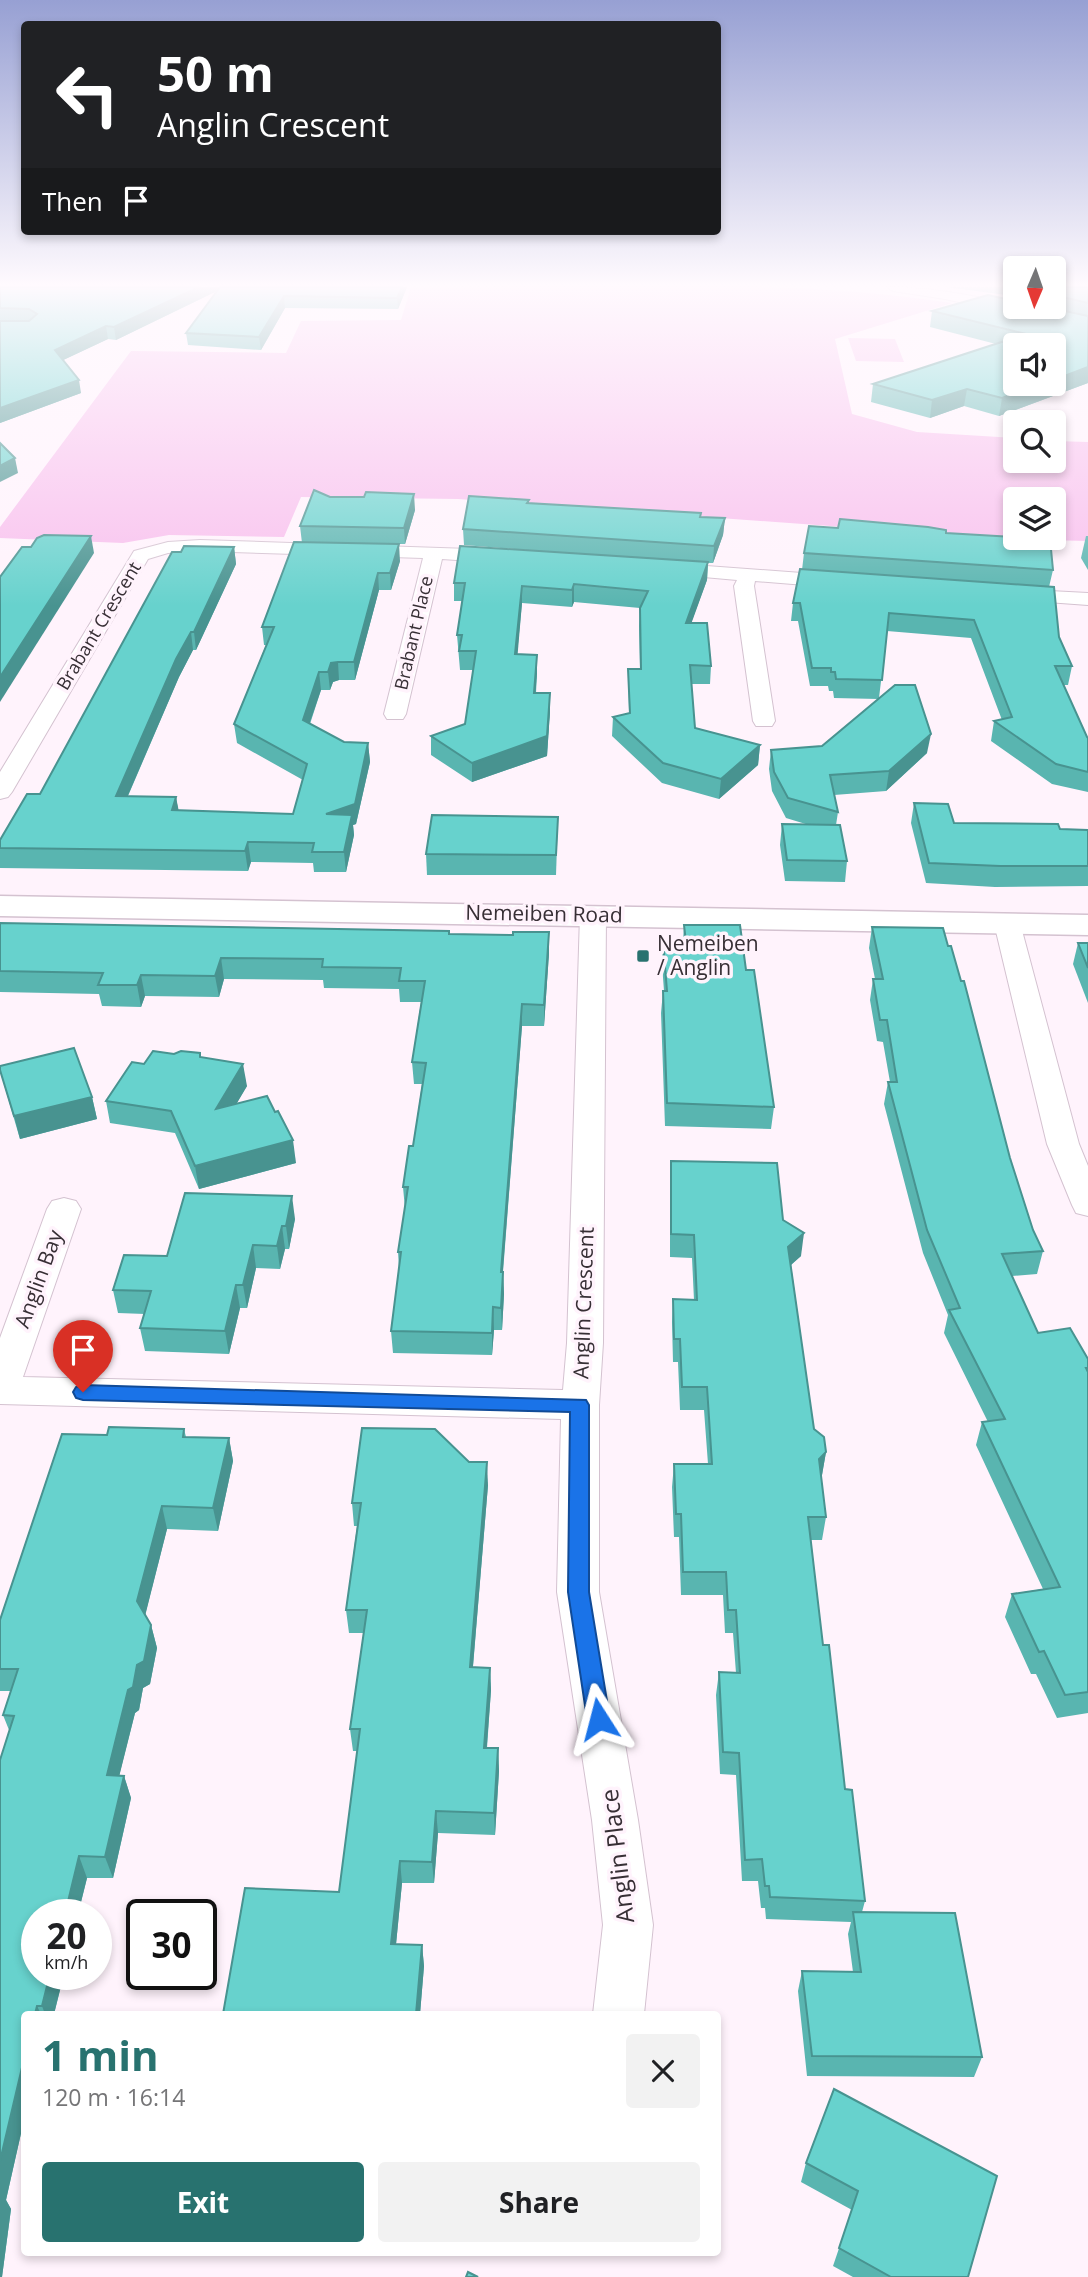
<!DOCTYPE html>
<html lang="en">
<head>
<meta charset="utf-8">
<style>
  body { margin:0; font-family:"Open Sans",sans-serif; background:#f2f2f2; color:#202124; height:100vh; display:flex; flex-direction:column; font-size:26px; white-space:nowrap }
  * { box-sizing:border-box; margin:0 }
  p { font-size:23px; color:#757577 }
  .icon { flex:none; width:38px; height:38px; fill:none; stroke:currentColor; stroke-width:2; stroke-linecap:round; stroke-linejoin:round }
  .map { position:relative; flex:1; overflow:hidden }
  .details { position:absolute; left:21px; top:2011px; width:700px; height:245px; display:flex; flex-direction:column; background:#fff; border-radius:7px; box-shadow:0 4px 10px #0003 }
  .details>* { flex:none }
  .guide { position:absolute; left:21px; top:21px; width:700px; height:214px; border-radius:7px; box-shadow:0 4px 10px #0003; background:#202124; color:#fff; overflow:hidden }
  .needle { width:46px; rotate:182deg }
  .tools { position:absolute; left:1003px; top:256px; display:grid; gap:14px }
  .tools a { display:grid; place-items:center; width:63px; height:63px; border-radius:7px; background:#fff; box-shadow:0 4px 10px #0003; font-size:35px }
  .speed { position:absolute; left:21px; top:1899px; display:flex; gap:14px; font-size:35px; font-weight:700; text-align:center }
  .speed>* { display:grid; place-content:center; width:91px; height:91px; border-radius:50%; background:#fff; box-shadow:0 4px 10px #0003; line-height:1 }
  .speed small { font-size:18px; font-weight:400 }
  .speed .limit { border:4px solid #111; border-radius:10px; background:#fff; color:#111 }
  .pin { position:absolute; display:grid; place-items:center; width:60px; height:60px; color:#fff; margin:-72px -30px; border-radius:50% 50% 50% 0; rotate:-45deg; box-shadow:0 0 7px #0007 }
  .pin .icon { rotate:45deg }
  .me { position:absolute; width:77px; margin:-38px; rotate:351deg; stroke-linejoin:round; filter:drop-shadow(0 0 5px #0008) }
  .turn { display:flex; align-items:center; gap:24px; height:147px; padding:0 21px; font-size:32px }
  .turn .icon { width:91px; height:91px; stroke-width:2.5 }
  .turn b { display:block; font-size:49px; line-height:60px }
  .then { display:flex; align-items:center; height:66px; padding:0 21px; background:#0003; gap:14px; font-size:26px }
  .round { display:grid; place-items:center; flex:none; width:74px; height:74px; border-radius:7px; background:#f2f2f2 }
  .head { display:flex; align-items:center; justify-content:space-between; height:119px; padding:0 21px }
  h1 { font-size:42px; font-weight:700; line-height:52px; color:#28726f }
  .primary-button { display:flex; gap:14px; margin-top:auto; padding:14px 21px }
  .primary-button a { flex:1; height:80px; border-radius:7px; background:#28726f; color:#fff; font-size:28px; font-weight:700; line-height:80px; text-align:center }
  .primary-button a+a { background:#f2f2f2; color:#202124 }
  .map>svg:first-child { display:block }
  .green { fill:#f8bfed; fill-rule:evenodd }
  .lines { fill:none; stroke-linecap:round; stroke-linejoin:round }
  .street-casing { stroke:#d4c2d0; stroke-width:2 }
  .secondary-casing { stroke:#d4c2d0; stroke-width:3 }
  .street { fill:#fff; fill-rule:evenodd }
  .secondary { fill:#fff; fill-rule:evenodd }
  .wall { fill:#59b5b0 }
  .shaded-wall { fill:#489390 }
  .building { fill:#67d2cd; stroke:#489390; stroke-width:2 }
  .route { fill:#1a73e8; stroke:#114b97; stroke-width:2 }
  .poi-dot { fill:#28726f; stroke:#fff3fc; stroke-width:2.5 }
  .labels { text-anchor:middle; stroke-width:7; stroke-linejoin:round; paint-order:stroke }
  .far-street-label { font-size:18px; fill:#372f35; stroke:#fff3fc }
  .street-label { font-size:21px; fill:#372f35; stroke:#fff3fc }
  .poi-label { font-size:21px; fill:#372f35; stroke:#fff3fc; text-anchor:start }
  .near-street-label { font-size:24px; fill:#372f35; stroke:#fff3fc }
</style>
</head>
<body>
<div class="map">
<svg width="1088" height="2277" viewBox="0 0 1088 2277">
  <rect width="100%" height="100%" fill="#fff3fc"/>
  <g class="green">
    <path d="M411 287C590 287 775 276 952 303L835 339 852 414 917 432 1015 438V460H1054V441L1088 442V541L1008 539 458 499 301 497 284 537 169 535 123 543 0 538V527L131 351 286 353 301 321 401 320ZM1015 499H1054V537H1015Z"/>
    <polygon points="848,338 895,339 904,362 856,361"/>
  </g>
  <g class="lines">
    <defs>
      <g id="street">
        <path d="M887 287C955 287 1022 308 1088 322V330L945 299 893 291Z"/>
        <polygon points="200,540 470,549 499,551 508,557 499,563 442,559 406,714 403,719 387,719 384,714 423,558 200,551 168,553 148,559 12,792 8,797 0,799 0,772 134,551 168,542"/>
        <polygon points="666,563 842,576 852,582 842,588 755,581 754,586 775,721 772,726 756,726 753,721 734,586 737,580 659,573 657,569"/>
        <polygon points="1012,589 1088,593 1088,605 1005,599 1002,595"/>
        <polygon points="593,907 602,909 606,915 603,1343 599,1405 599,1592 638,1820 653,1925 644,2014 593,2014 603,1925 592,1820 557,1592 561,1419 0,1404 0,1338 47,1209 52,1201 64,1198 76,1201 81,1209 23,1377 563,1390 567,1343 580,915 584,909"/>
        <polygon points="1007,915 1016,917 1020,923 1079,1144 1088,1166 1088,1216 1076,1213 1072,1205 1047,1144 994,923 998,917"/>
      </g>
      <polygon id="secondary" points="0,896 1088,915 1088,935 0,916"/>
    </defs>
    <use href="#street" class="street-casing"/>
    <use href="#secondary" class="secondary-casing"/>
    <use href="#street" class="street"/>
    <use href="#secondary" class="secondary"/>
  </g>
  <g class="wall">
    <polygon points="0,287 407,287 398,309 285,308 261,350 188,345 186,333 217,291 116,340 108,339 63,360 81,393 0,423 0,321 29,321 0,320"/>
    <polygon points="946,287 1015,287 1015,306 1054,306 1054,287 1088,287 1088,383 999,416 964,406 930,418 871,402 873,384 996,344 930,327 932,311 1013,300 1014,296"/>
    <polygon points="330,497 415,510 405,544 362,544 400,561 391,590 379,590 355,680 339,680 333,682 330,690 321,690 310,724 344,742 368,743 370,762 356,824 353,825 354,835 346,872 314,872 313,863 251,862 248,871 0,868 0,848 40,794 181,552 234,547 236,564 196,650 193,650 179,677 128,796 176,797 178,810 293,814 303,780 237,743 234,724 266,645 264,645 262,627 302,543 300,526"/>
    <polygon points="529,500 529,503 701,513 701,517 725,518 723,535 713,563 708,563 707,580 691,623 711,666 710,684 691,684 695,728 760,745 758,765 719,799 662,783 612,736 613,717 629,713 628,669 640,669 639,626 640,608 574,602 572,607 522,603 517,654 537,673 536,693 550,711 547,756 472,782 431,755 431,736 465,724 473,670 460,670 457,635 462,601 454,601 454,583 578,554 464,545 463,529"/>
    <polygon points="838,528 946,533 1053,570 1049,587 1059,637 1072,666 1068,685 1063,685 1087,737 1088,738 1088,792 1052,784 991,741 994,721 1002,720 971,638 887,631 879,698 927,753 886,791 834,795 838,812 836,825 847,861 845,882 785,881 780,845 782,824 809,825 786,818 772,791 769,769 771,750 822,746 878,699 834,698 833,691 829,691 828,686 810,686 798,621 791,621 793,603 802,570 804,553"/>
    <polygon points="1086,536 1088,536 1088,570 1081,558"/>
    <polygon points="914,803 954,823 1060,829 1088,830 1088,886 995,887 926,883 911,823"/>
    <polygon points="558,817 556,875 427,875 426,854"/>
    <polygon points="0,923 449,934 549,953 544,1026 522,1026 503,1272 504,1294 502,1330 494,1330 492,1355 393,1353 391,1331 399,1268 398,1252 405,1209 403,1187 413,1146 422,1084 414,1084 412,1062 421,1002 400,1002 399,989 324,988 323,980 224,979 219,997 145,996 141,1007 102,1006 99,994 0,992"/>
    <polygon points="684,925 746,970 774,1107 771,1129 665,1126 661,1013 663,991 664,991 662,964 663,942 683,942"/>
    <polygon points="872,927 948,946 961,981 1010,1158 1033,1230 1043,1251 1037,1274 1012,1276 1038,1333 1088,1359 1088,1713 1057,1718 1036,1674 1031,1674 1005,1617 1012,1594 1043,1589 976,1445 982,1422 988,1422 944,1333 948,1315 923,1253 884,1104 888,1082 890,1082 883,1042 877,1041 870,1000 873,979 875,979 869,948"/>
    <polygon points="1078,943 1088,943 1088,1003 1073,964"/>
    <polygon points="200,1057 247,1086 236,1104 296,1163 199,1189 175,1133 110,1123 106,1101 144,1064"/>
    <polygon points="0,1071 92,1097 97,1119 20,1139"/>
    <polygon points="671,1161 783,1220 801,1256 791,1265 814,1429 826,1452 822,1475 821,1476 826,1517 822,1540 811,1540 823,1645 845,1789 865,1901 862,1912 982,2057 974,2077 807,2076 798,1991 802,1971 853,1972 848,1934 851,1922 766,1919 765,1908 761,1908 758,1881 742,1881 736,1775 720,1774 716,1695 719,1672 736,1673 733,1633 725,1633 723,1595 681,1595 679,1537 674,1537 672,1487 674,1464 708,1464 704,1410 680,1410 678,1362 673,1362 672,1322 673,1299 694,1300 692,1258 670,1257 670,1184"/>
    <polygon points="295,1219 289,1249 285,1249 280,1269 256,1268 247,1308 240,1308 229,1354 145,1351 140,1328 145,1314 118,1313 113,1290 167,1256"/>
    <polygon points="184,1429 186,1437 229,1438 233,1461 218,1531 167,1529 145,1615 151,1625 157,1648 150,1684 143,1688 139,1710 135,1713 119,1776 124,1776 131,1798 113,1878 87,1878 78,1914 37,1914 37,1974 64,1974 54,2014 24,2014 24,2120 6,2200 11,2209 2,2277 9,1730 3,1715 11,1691 0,1691 0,1620 107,1435"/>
    <polygon points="488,1485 473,1667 490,1668 491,1690 487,1748 498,1748 499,1771 495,1835 438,1833 434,1883 402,1883 396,1944 422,1945 424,1966 420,2014 339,1892 358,1751 353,1751 350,1729 364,1633 349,1633 346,1610 357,1526 354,1526 352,1503"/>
    <polygon points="834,2089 968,2277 853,2277 833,2266 852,2210 801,2182 806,2163"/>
  </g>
  <g class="shaded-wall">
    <polygon points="199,287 225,287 116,340 114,327"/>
    <polygon points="402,287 407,287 398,309 397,298"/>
    <polygon points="284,296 285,308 261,350 259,337"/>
    <polygon points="106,326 108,339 57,363 55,350"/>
    <polygon points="1088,367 1088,383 999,416 1002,398 1043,383 1054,383 1054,380"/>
    <polygon points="79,380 81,393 0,423 0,408"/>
    <polygon points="967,389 964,406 930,418 932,400"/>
    <polygon points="15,458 18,473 0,482 0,466"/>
    <polygon points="414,494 415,510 405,544 404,528"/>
    <polygon points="725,518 723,535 713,563 714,546"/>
    <polygon points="91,536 94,553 0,702 0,677"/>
    <polygon points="399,544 400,561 391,590 390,573"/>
    <polygon points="234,547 236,564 196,650 194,632"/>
    <polygon points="708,562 707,580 685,641 686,623"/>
    <polygon points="378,573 379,590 355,680 354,662"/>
    <polygon points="574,584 574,602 572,607 572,590"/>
    <polygon points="522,586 522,603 516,673 515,654"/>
    <polygon points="191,632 193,650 179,677 119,816 116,796 176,659"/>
    <polygon points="537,655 537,673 534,711 534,693"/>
    <polygon points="338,662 339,680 333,682 330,690 328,672 331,663"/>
    <polygon points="319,672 321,690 304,739 303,720"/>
    <polygon points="550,693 550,711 547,756 472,782 472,763"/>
    <polygon points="931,734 927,753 886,791 889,771"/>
    <polygon points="368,743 370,762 356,824 353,825 354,835 346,872 344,852 326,814"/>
    <polygon points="760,745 758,765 719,799 721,779"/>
    <polygon points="176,797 180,817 172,810"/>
    <polygon points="248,842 251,862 248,871 245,851"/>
    <polygon points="549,932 549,953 544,1026 544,1005"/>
    <polygon points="221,958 224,979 219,997 215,976"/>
    <polygon points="141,975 145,996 141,1007 137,985"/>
    <polygon points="522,1004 522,1026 501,1294 501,1272"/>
    <polygon points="243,1064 247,1086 220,1132 216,1109"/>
    <polygon points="92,1097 97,1119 20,1139 14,1116"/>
    <polygon points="293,1140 296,1163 199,1189 195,1166"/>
    <polygon points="292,1196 295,1219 289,1249 286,1226"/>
    <polygon points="282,1226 285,1249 280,1269 277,1246"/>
    <polygon points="804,1233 801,1256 785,1270 788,1247"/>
    <polygon points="253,1245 256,1268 247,1308 243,1285"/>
    <polygon points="503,1272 504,1294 502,1330 501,1308"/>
    <polygon points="236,1285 240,1308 229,1354 225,1331"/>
    <polygon points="493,1307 494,1330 492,1355 492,1333"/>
    <polygon points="229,1438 233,1461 218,1531 213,1508"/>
    <polygon points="826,1452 822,1475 815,1483 819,1459"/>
    <polygon points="487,1462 488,1485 471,1689 470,1667"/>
    <polygon points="162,1506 167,1529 143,1624 137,1601"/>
    <polygon points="151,1625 157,1648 150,1684 143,1688 139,1710 135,1713 114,1797 107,1775 128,1690"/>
    <polygon points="490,1668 491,1690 485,1770 484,1748"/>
    <polygon points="498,1748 499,1771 495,1835 494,1813"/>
    <polygon points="124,1776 131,1798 113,1878 105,1857"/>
    <polygon points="436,1811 438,1833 434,1883 432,1862"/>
    <polygon points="79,1856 87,1878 78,1914 65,1914"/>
    <polygon points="400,1861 402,1883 394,1965 391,1944"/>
    <polygon points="422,1945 424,1966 420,2014 416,2014"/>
    <polygon points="50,1974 64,1974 54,2014 45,2014 42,2006"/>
    <polygon points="37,2006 41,2014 35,2014"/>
    <polygon points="24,2059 24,2120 6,2200 11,2209 2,2277 0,2277 0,2161"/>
  </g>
  <g class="building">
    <polygon points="0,287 199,287 114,327 106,326 55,350 79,380 0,408 0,321 29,321 37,314 29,309 0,308"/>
    <polygon points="220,287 402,287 397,298 284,296 259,337 186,333"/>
    <polygon points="1054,287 1088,287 1088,303 1054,295"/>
    <polygon points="988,295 1015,301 1015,306 1042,306 1088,316 1088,367 1054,380 1054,345 1015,345 1015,383 1043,383 1002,398 967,389 932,400 873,384 1026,334 932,311"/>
    <polygon points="0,443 15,458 0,466"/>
    <polygon points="314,490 330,497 364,497 366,492 414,494 404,528 300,526"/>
    <polygon points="469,496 529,500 527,503 701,513 700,517 725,518 714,546 463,529"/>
    <polygon points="840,519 928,527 946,530 946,533 1050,539 1053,570 804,553 809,526 838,528"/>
    <polygon points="44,535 91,536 0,677 0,577 22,547 31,547 37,538"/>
    <polygon points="294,542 399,544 390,573 378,573 354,662 338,662 331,663 328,672 319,672 303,720 344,742 368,743 355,804 326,814 352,815 344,852 312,852 314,843 248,842 245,851 0,848 0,840 27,794 40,794 172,552 181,552 184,546 234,547 194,632 191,632 176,659 116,796 176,797 172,810 293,814 307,764 234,724 274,627 262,627"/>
    <polygon points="460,546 708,562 686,623 707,623 711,666 690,665 695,728 760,745 721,779 663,763 613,717 630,713 628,669 641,669 640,608 648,591 574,584 572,590 522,586 515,654 537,655 534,693 550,693 547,736 472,763 431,736 465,724 476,651 459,651 462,635 457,635 465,583 454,583"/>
    <polygon points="800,569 1054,587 1059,637 1072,666 1055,666 1087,737 1088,738 1088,772 1056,764 994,721 1012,717 974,620 889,613 882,680 836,679 835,672 831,672 831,668 812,668 800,603 793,603"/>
    <polygon points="895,685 915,685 931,734 889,771 830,775 838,812 788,798 774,772 771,750 822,746"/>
    <polygon points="914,803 948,804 954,823 1058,824 1060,829 1088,830 1088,866 1000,866 929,863"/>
    <polygon points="432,815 558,817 556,855 426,854"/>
    <polygon points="782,824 840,825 847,861 787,860"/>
    <polygon points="0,923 449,931 449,934 513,935 513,932 549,932 544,1005 522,1004 501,1272 503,1272 501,1308 493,1307 492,1333 391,1331 401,1252 398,1252 408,1187 403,1187 409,1146 413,1146 426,1063 412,1062 425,981 399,981 401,968 322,967 323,959 221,958 215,976 141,975 137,985 98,985 103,973 0,971"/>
    <polygon points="684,925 740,925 746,970 754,970 774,1107 667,1103 663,991 667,991 663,942 686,942"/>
    <polygon points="872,927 943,928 948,946 951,946 961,981 964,981 1010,1158 1033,1230 1043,1251 1002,1254 1038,1333 1070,1328 1088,1359 1088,1368 1086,1368 1088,1372 1088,1692 1065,1695 1044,1651 1039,1652 1012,1594 1060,1587 982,1422 1005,1419 949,1310 960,1308 927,1230 888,1082 897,1082 887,1020 880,1020 873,979 883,979"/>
    <polygon points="1078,943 1088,943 1088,968"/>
    <polygon points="74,1048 92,1097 14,1116 0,1070 0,1066"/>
    <polygon points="153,1051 174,1054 181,1051 200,1053 200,1057 243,1064 216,1109 267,1096 275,1112 278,1111 293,1140 195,1166 171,1111 106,1101 132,1062 144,1064"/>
    <polygon points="671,1161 777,1163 783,1220 804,1233 788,1247 814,1429 824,1437 826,1452 819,1459 826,1517 808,1517 823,1645 829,1645 845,1789 852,1790 865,1901 770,1897 769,1886 765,1886 762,1859 745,1860 739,1753 723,1752 719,1672 740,1673 736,1610 728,1610 726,1572 683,1572 681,1514 676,1514 674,1464 712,1464 707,1387 682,1387 680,1339 674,1339 673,1299 697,1300 694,1235 671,1234"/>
    <polygon points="185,1193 292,1196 286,1226 282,1226 277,1246 253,1245 243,1285 236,1285 225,1331 140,1328 151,1291 113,1290 124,1255 167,1256"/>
    <polygon points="109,1427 184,1429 183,1437 229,1438 213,1508 162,1506 137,1601 151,1625 144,1661 137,1665 133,1687 128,1690 107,1775 124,1776 105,1857 79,1856 65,1914 37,1914 37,1974 50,1974 42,2006 37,2006 35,2014 24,2014 24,2059 0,2161 0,1760 14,1716 3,1715 18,1669 0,1669 0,1620 62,1434 107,1435"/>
    <polygon points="362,1428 435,1429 469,1462 487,1462 470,1667 490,1668 484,1748 498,1748 494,1813 436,1811 432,1862 400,1861 391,1944 422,1945 416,2014 223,2014 245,1888 339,1892 360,1729 350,1729 367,1610 346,1610 361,1503 352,1503"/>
    <polygon points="853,1912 955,1913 982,2057 812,2056 802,1971 861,1972"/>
    <polygon points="834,2089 997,2176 968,2277 891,2277 839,2248 858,2191 806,2163"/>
    <polygon points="468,2272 478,2277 466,2277"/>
  </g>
  <linearGradient id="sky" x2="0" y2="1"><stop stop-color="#97a0d3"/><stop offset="0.47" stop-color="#fffafe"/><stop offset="1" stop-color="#fffafe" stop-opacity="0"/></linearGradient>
  <rect width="1088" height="606" fill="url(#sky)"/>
  <polygon class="route" points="83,1385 586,1400 589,1405 589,1592 610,1719 607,1726 599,1729 591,1726 587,1719 568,1592 570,1412 83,1400 76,1398 73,1392 76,1387"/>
  <rect class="poi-dot" x="636" y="949" width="14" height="14" rx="3.5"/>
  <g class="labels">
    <g class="far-street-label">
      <text transform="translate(99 626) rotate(-59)" y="6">Brabant Crescent</text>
      <text transform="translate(414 633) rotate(-77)" y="6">Brabant Place</text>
    </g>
    <g class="street-label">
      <text transform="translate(544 914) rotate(1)" y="7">Nemeiben Road</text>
      <text transform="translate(39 1279) rotate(-70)" y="7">Anglin Bay</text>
      <text transform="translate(584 1303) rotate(-88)" y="7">Anglin Crescent</text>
    </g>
    <g class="poi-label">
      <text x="657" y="951">Nemeiben<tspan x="657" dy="24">/ Anglin</tspan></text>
    </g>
    <g class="near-street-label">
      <text transform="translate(618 1856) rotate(-97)" y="8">Anglin Place</text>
    </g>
  </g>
</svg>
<div class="tools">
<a><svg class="needle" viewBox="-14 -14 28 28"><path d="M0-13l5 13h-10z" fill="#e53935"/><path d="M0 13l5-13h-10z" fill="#757577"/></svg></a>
<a><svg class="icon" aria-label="sound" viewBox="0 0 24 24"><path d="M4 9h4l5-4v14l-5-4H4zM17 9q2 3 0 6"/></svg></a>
<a><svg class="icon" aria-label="search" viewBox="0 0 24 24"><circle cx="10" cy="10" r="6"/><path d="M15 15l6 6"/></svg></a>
<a><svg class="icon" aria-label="layers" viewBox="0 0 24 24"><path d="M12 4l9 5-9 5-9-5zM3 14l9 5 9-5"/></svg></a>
</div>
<div class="speed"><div>20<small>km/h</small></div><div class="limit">30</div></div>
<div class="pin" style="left:83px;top:1392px;background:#d93025"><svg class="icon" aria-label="arrive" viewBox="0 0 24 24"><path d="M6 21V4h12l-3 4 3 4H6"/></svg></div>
<svg class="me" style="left:599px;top:1719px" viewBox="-20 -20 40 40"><path d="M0-17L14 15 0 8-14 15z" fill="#1a73e8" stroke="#fff" stroke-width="4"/></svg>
<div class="guide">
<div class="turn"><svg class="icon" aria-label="left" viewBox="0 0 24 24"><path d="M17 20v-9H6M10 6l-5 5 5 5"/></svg><div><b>50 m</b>Anglin Crescent</div></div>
<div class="then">Then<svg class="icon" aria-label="arrive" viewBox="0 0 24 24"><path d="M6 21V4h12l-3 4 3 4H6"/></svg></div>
</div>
<section class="details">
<div class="head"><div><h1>1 min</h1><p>120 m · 16:14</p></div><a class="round"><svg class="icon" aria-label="close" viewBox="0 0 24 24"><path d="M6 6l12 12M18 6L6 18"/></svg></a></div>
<div class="primary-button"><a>Exit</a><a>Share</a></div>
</section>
</div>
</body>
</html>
